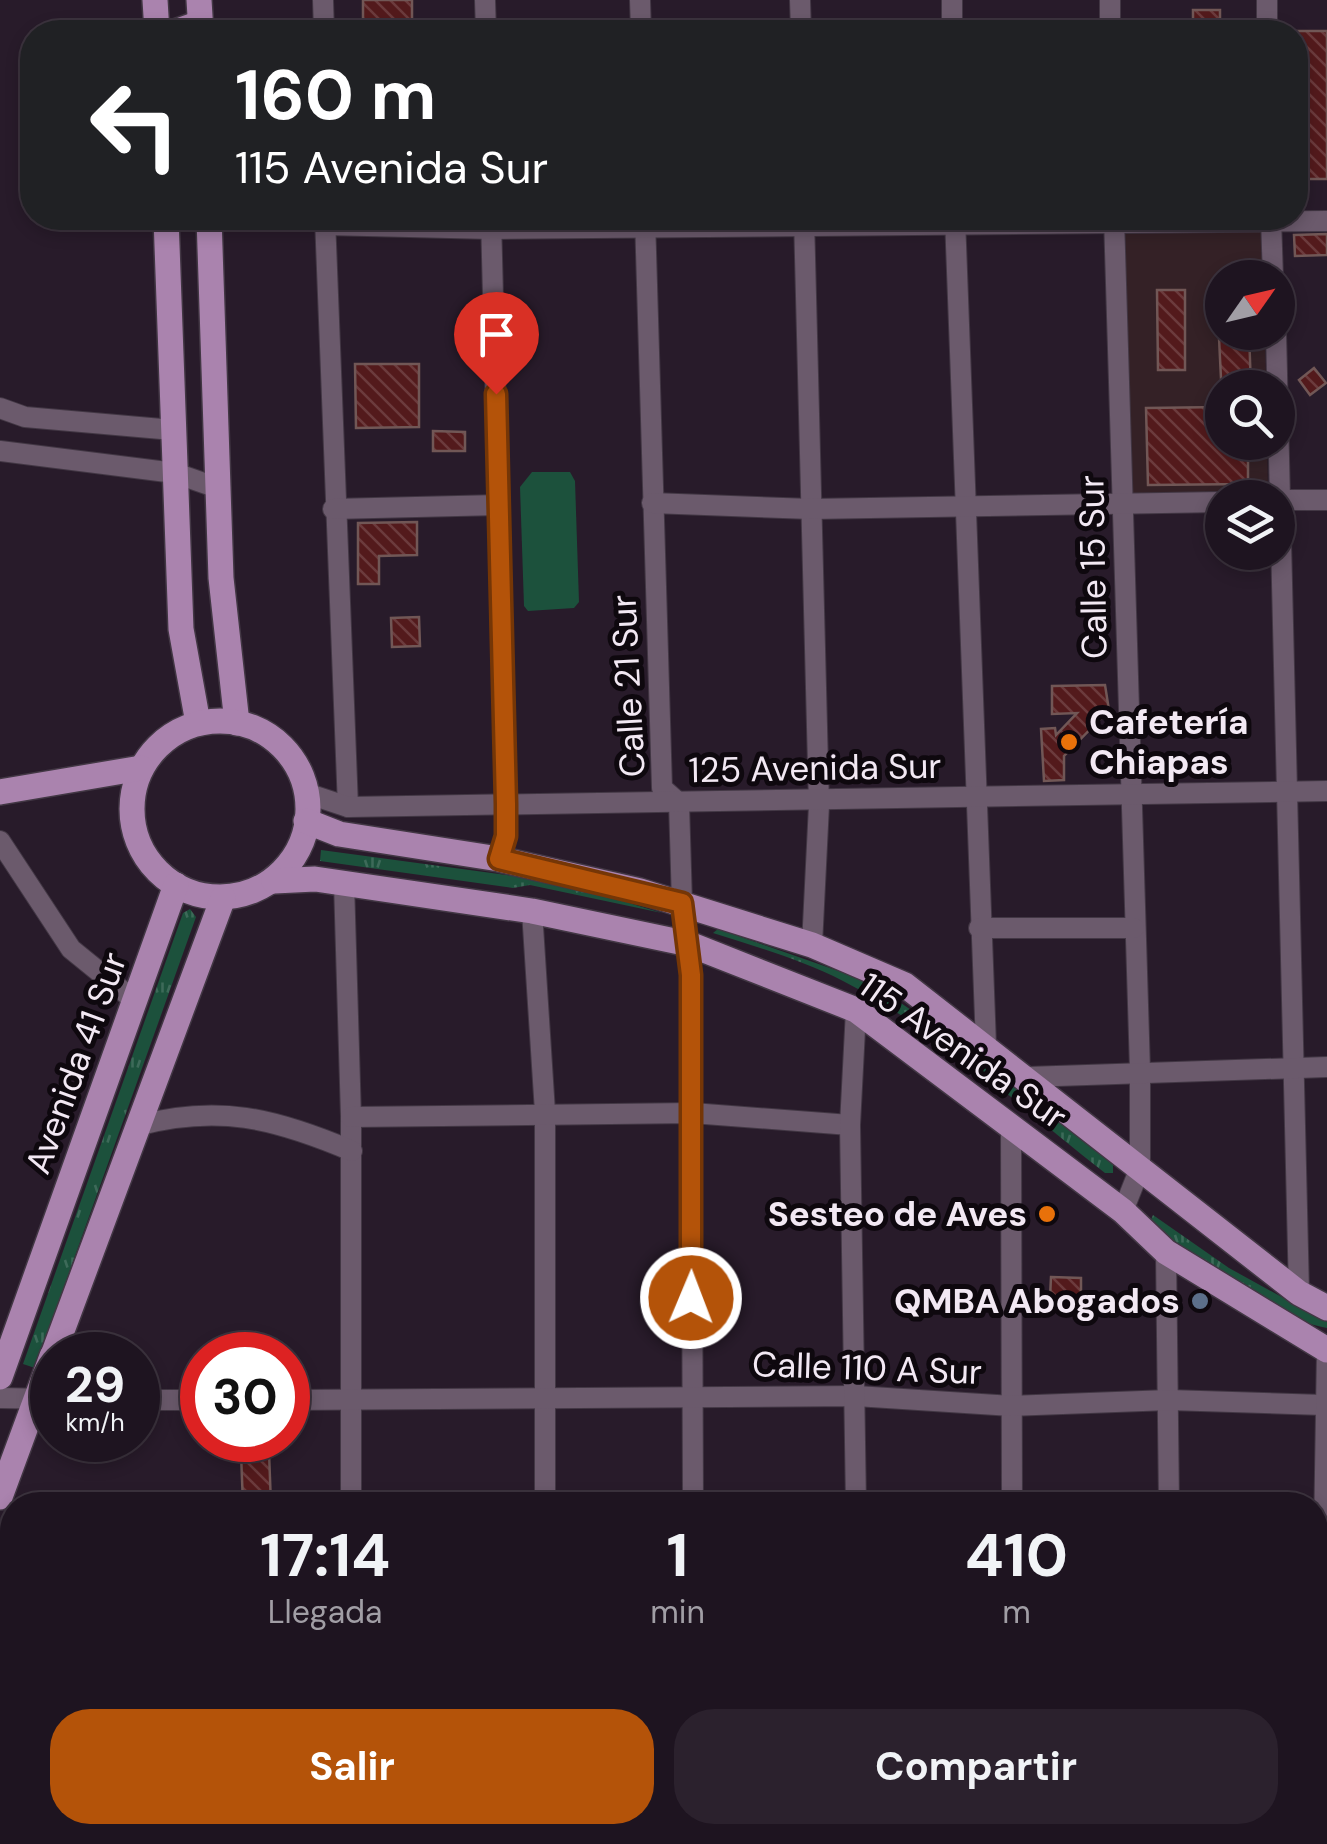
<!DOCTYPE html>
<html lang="es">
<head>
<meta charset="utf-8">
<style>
  body { margin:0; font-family:"DM Sans",sans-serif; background:#2b212d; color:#f1f3f6; height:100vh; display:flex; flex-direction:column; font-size:38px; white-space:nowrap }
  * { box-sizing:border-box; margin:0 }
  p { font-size:32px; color:#a19ea5 }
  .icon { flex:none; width:55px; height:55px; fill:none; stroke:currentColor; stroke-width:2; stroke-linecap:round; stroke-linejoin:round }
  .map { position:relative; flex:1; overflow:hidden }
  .details { position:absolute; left:0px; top:1492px; width:1328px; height:352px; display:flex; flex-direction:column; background:#1e1420; border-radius:40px 40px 0 0; box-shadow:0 5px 15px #0003,0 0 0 2px #3c333e }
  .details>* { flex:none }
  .banner { position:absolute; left:20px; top:20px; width:1288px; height:210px; border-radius:40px; box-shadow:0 5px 15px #0003,0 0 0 2px #3c333e; background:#202124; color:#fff; overflow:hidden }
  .needle { width:65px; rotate:56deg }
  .fabs { position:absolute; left:1205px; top:260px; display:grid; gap:20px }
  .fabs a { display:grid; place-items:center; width:90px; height:90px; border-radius:50%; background:#1e1420; box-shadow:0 5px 15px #0003,0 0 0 2px #3c333e; font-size:50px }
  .speed { position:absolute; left:30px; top:1332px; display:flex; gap:20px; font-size:50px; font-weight:700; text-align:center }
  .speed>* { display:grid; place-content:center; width:130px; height:130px; border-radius:50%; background:#1e1420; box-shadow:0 5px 15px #0003,0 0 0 2px #3c333e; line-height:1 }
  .speed small { font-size:25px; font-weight:400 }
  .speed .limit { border:15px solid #d22; background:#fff; color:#111 }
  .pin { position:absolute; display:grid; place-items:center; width:85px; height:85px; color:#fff; margin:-102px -42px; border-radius:50% 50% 50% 0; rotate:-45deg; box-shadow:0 0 10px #0007 }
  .pin .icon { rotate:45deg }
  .me { position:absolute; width:110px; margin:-55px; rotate:1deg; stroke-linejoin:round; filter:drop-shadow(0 0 8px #0008) }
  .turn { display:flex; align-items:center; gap:35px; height:210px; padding:0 50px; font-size:45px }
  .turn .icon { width:130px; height:130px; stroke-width:2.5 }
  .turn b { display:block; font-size:70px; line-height:85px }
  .eta { display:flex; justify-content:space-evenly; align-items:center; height:170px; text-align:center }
  .eta b { font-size:60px; font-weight:700; line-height:70px }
  .action { display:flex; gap:20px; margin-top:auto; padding:20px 50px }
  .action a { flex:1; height:115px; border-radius:40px; background:#b45309; color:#fff; font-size:40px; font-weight:700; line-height:115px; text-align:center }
  .action a+a { background:#2b212d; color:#f1f3f6 }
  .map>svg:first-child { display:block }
  .education { fill:#342126 }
  .grass { fill:url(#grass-tufts) }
  .forest { fill:url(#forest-crowns) }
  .garden { fill:#1c513c }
  .building { fill:url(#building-back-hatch); stroke:#715756; stroke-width:2.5 }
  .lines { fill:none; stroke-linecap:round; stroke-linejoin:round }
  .minor-casing { stroke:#423744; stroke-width:22 }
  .major-casing { stroke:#423744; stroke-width:28 }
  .minor { stroke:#6b5a6c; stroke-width:20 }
  .major { stroke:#aa83ae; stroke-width:25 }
  .route-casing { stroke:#753606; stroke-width:25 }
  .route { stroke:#b45309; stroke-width:18 }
  .food-dot { fill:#e8710a; stroke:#0e080e; stroke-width:4 }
  .service-dot { fill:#5c6f8a; stroke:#0e080e; stroke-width:4 }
  .labels { text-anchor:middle; stroke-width:10; stroke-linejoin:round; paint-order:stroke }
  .street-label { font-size:35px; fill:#f2e8f3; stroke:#0e080e }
  .poi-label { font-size:35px; font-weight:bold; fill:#f2e8f3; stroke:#0e080e; text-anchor:end }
</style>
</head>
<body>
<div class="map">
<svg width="1327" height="1844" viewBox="0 0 1327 1844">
  <defs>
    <pattern id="grass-tufts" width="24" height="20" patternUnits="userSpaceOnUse" patternTransform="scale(2.5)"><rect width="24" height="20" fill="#1c513c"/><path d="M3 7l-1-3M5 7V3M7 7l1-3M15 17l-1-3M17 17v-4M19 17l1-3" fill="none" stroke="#3d6a59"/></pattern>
    <pattern id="forest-crowns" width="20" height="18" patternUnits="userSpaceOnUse" patternTransform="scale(2.5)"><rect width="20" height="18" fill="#1c513c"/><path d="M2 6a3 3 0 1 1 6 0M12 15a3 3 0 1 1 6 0" fill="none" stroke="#3d6a59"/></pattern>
    <pattern id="building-back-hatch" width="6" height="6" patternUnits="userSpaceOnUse" patternTransform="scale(2.5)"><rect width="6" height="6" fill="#531a1c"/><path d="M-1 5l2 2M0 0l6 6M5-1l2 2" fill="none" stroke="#6c3b3d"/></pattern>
  </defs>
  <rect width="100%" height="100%" fill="#281b2a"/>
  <polygon class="education" points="1263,229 1264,277 1222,278 1222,332 1265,333 1266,387 1222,388 1222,442 1267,443 1268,493 1129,495 1125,230"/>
  <g class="grass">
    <polygon points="321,850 521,877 590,891 662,913 530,885 513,888 320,861"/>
    <polygon points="190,909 196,917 35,1368 23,1364 183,913"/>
    <path d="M718 929 870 982 958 1042 1113 1164V1173H1105C1021 1107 939 1031 843 981 802 960 757 947 713 933Z"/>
    <path d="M1153 1215 1229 1268 1327 1322V1328C1268 1317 1197 1260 1149 1224Z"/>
  </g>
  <polygon class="forest" points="1025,1833 1160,1833 1159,1844 1025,1844"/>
  <g class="garden">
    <polygon points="532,472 570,472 575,481 579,602 574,608 528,611 524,606 520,487"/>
    <polygon points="1041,1833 1130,1833 1113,1844 1049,1844"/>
  </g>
  <g class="building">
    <polygon points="363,0 412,0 412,19 363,20"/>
    <polygon points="1193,10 1220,10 1220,21 1211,21 1211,32 1193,32"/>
    <polygon points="1096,27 1096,32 1074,32 1074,28"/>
    <polygon points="1289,31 1327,31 1327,179 1295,179 1295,32"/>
    <polygon points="1327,234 1327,255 1295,256 1294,235"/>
    <polygon points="1157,290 1185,290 1185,370 1158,370"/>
    <polygon points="1217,297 1222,297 1222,332 1249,332 1251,388 1222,388 1222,399"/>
    <polygon points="355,364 419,364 419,427 356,428"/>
    <polygon points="1314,368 1326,383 1310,395 1299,380"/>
    <polygon points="1222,407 1222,442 1248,442 1248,484 1148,485 1146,408"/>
    <polygon points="433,431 465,432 465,451 433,451"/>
    <polygon points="417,522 417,555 379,556 379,584 358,584 358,523"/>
    <polygon points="419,617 420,646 392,647 391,618"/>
    <polygon points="1105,685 1109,710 1064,756 1064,780 1044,781 1041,729 1055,728 1056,735 1077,713 1052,714 1052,686"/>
    <polygon points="1051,1277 1081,1278 1081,1298 1050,1298"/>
    <rect x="256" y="1440" width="14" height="9"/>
    <polygon points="269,1452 271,1505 243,1505 241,1453"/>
  </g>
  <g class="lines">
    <defs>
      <g id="minor">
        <polyline points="323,0 324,32"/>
        <polyline points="485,0 486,32"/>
        <polyline points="640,0 641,32"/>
        <polyline points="800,0 801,32"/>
        <polyline points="952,0 952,32"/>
        <polyline points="1110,0 1110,32"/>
        <polyline points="1267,0 1267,32"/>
        <polyline points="325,218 348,807"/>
        <polyline points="491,218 506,804 506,836 499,859"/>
        <polyline points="645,218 662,788 679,803 682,903 691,975 693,1505"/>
        <polyline points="804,218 819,805 812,945"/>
        <polyline points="955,218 986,1045"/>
        <polyline points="1114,218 1140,1070 1140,1168 1123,1211"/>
        <polyline points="1271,218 1273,278"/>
        <polyline points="325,225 492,229 1327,221"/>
        <polyline points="1276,332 1299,1293"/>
        <polyline points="0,408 25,417 173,430"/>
        <polyline points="0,451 175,473 218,488"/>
        <polyline points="1278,500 1327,500"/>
        <polyline points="652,503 811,509 1222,502"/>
        <polyline points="333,509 499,505"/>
        <polyline points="306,793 348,807 1327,791"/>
        <polyline points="0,841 71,949 135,1001"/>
        <polyline points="344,883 351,1117 351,1505"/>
        <polyline points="532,911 545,1112 545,1505"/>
        <polyline points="979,928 1134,928"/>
        <polyline points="1027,1077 1327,1067"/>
        <polyline points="351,1117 692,1113 850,1125"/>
        <polyline points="1011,1125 1012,1505"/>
        <path d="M136 1126C218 1104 274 1118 352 1151"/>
        <polyline points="1166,1252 1169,1505"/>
        <polyline points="0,1398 52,1399"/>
        <polyline points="138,1400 202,1400"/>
        <polyline points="288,1400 856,1396 1012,1406 1169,1400 1323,1405"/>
        <polyline points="856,1505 850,1125 856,1010"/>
        <polyline points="0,1689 12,1688"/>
        <polyline points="359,1832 360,1844"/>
        <polyline points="546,1832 546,1844"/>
        <polyline points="856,1832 856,1844"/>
        <polyline points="1012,1832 1012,1844"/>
        <polyline points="1172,1832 1172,1844"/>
        <polyline points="55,1844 186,1832"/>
        <polyline points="697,1844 697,1832"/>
        <polyline points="1326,1844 1322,1656 1327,1349"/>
      </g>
      <g id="major">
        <polyline points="155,0 157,32"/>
        <polyline points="199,0 201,32"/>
        <polyline points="175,32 200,23"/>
        <polyline points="166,218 181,629 198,723"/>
        <polyline points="209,218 221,578 237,723"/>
        <circle cx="220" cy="809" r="88"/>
        <polyline points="0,792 141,768"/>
        <polyline points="306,821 339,834 499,859 640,891 812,945 905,985 1299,1293 1327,1308"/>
        <polyline points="274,881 315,879 532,911 689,944 856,1010 1123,1211 1166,1252 1327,1350"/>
        <polyline points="53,1355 223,898"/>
        <polyline points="0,1377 176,885"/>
        <polyline points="0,1497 52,1356"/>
      </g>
    </defs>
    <use href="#minor" class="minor-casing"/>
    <use href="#major" class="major-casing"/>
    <use href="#minor" class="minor"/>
    <use href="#major" class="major"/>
  </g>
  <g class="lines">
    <defs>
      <polyline id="route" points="496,394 506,804 506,836 499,859 682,903 691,975 691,1298"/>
    </defs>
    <use href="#route" class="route-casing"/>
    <use href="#route" class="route"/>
  </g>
  <g class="food-dot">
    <circle cx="1069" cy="742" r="10"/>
    <circle cx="1047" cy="1214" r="10"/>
  </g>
  <circle class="service-dot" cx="1200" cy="1301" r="10"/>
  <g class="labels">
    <g class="street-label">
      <text transform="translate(1093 567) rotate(-91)" y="12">Calle 15 Sur</text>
      <text transform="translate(628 686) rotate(-93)" y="12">Calle 21 Sur</text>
      <text transform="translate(815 768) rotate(-1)" y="12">125 Avenida Sur</text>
      <text transform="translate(963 1051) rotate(35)" y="12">115 Avenida Sur</text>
      <text transform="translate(76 1063) rotate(-70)" y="12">Avenida 41 Sur</text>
      <text transform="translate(867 1368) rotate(2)" y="12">Calle 110 A Sur</text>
    </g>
    <g class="poi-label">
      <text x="1089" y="734" text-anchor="start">Cafetería<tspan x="1089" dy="40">Chiapas</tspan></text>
      <text x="1027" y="1226">Sesteo de Aves</text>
      <text x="1180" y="1313">QMBA Abogados</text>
    </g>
  </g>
</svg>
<div class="fabs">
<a><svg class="needle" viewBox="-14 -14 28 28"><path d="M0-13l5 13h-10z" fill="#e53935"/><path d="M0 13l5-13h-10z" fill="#a19ea5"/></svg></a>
<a><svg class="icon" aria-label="search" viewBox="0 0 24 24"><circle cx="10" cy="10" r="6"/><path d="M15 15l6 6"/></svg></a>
<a><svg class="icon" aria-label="layers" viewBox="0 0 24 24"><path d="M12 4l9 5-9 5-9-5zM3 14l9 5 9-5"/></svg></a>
</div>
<div class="speed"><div>29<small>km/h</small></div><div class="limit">30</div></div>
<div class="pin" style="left:496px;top:394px;background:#d93025"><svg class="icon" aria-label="arrive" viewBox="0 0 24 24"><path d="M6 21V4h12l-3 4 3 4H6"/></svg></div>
<svg class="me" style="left:691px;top:1298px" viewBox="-20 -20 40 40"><circle r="17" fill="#b45309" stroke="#fff" stroke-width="3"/><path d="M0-11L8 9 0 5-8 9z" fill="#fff"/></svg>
<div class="banner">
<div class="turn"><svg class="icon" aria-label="left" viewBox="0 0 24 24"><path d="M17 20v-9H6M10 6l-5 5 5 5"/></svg><div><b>160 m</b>115 Avenida Sur</div></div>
</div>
<section class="details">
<div class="eta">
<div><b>17:14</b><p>Llegada</p></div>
<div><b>1</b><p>min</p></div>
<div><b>410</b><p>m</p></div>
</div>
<div class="action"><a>Salir</a><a>Compartir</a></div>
</section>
</div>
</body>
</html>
